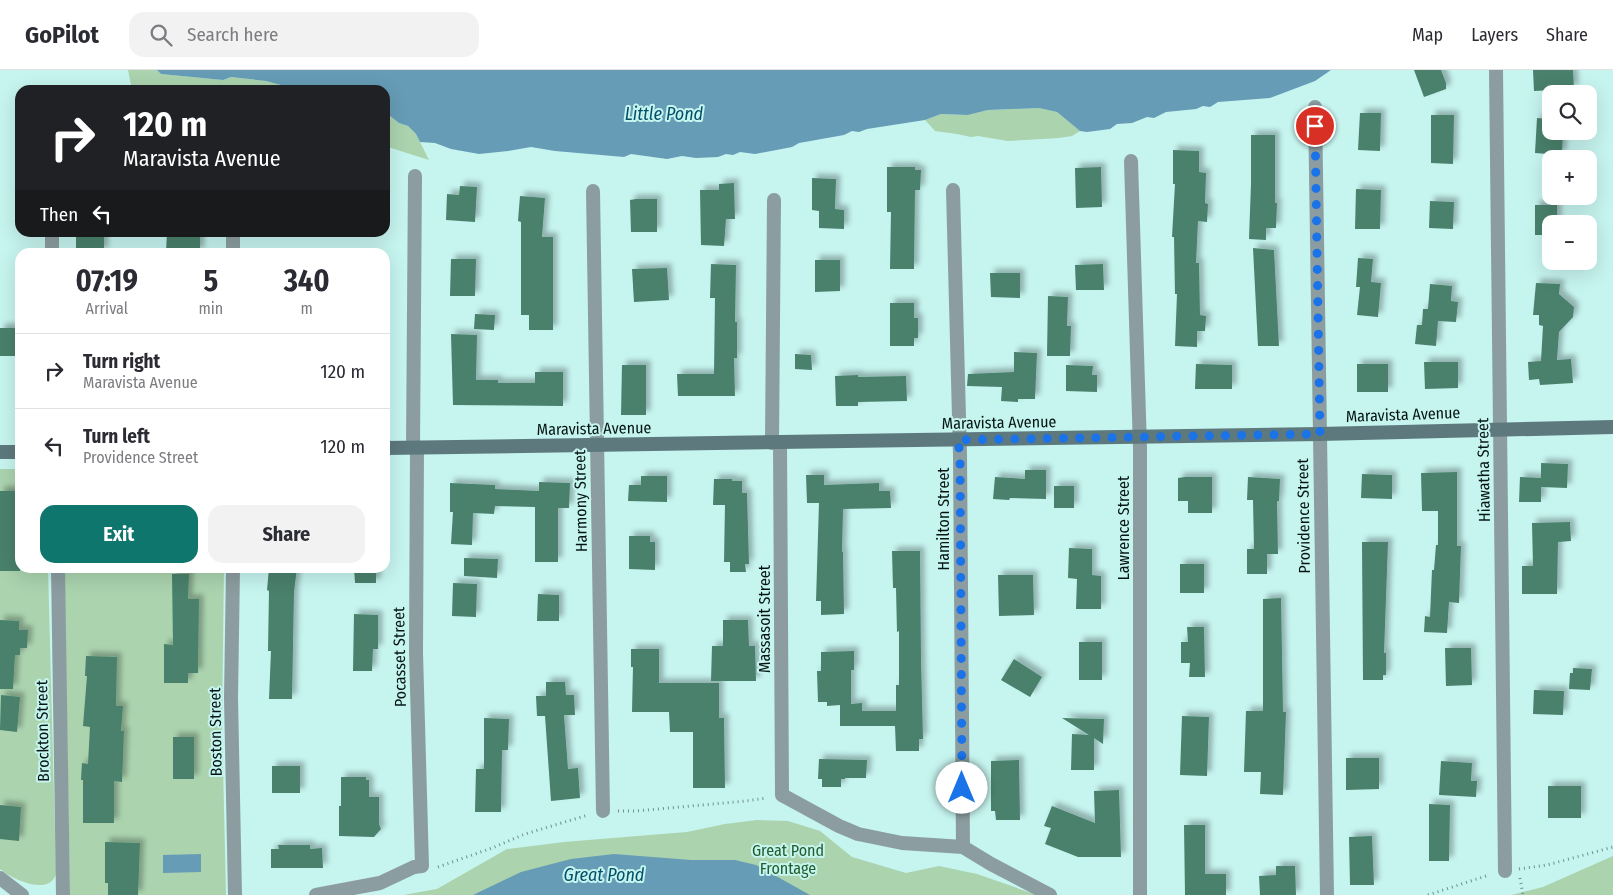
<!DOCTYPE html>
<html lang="en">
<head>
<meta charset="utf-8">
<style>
  body { margin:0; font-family:"Fira Sans Condensed",sans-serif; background:#f2f2f3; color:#2b2b33; height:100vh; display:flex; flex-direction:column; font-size:19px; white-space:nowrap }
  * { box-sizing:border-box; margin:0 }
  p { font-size:16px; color:#7c7c81 }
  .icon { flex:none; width:28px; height:28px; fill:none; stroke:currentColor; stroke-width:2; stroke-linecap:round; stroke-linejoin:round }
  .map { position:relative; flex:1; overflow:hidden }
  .drawer { position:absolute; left:15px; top:178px; width:375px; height:325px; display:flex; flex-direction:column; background:#fff; border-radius:15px; box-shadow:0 5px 20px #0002 }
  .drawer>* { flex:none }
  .hud { position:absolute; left:15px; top:15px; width:375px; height:152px; border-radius:15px; box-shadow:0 5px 20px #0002; background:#202124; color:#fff; overflow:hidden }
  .fabs { position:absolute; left:1542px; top:15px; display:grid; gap:10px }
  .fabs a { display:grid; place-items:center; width:55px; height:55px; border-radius:10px; background:#fff; box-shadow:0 5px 20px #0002; font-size:25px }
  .pin { position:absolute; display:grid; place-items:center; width:42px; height:42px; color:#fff; margin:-21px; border:2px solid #fff; border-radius:50%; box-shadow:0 1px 5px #0007 }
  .me { position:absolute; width:55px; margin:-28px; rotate:0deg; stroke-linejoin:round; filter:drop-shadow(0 0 4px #0008) }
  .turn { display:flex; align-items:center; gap:18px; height:105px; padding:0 25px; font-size:22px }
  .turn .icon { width:65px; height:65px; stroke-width:2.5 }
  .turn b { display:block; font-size:35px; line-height:42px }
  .then { display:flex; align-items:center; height:48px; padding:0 25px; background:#0003; gap:10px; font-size:19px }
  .eta { display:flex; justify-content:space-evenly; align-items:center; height:85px; text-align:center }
  .eta b { font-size:30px; font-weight:700; line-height:35px }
  .action { display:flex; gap:10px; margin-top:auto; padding:10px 25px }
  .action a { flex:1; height:58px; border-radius:15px; background:#0f766e; color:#fff; font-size:20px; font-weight:700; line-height:58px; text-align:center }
  .action a+a { background:#f2f2f3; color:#2b2b33 }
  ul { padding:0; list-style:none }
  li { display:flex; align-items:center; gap:15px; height:75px; padding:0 25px; border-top:1px solid #e1e1e2 }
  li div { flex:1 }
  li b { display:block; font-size:19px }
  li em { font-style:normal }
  header { display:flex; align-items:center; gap:30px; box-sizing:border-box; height:70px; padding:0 25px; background:#fff; border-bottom:1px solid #e1e1e2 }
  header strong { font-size:24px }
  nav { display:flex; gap:28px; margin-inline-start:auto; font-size:18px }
  .search { width:350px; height:45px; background:#f2f2f3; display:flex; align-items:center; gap:12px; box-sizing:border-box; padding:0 18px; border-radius:15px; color:#7c7c81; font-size:19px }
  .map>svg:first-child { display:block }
  .green { fill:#aad3ae }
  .water { fill:#669cb6 }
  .building { fill:#49816c; filter:url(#shadow) }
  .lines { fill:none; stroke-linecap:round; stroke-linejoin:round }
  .path { stroke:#70918e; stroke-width:3; stroke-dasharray:1 4; stroke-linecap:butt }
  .minor { stroke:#8b9da0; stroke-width:14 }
  .secondary { stroke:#5d797d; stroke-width:14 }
  .route { stroke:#1a73e8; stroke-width:9; stroke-dasharray:0 16.2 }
  .labels { text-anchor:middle; stroke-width:4; stroke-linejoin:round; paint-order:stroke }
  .street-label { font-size:16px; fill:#041413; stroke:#c6f4ef }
  .park-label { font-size:16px; fill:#225d2c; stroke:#c6f4ef }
  .water-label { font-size:18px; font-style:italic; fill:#024f6a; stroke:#c6f4ef }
</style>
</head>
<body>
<header>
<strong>GoPilot</strong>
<div class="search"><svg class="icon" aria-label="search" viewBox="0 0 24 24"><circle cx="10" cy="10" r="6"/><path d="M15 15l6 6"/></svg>Search here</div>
<nav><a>Map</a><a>Layers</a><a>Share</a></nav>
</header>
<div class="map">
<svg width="1613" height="825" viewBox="0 0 1613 825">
  <defs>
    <filter id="shadow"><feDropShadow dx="4.5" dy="-4.5" stdDeviation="2.5" flood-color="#0004"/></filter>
  </defs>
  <rect width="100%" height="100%" fill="#c6f4ef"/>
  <g class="green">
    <polygon points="128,0 157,0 161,4 223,10 231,7 266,11 288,17 316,20 132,20"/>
    <polygon points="1039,38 1057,42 1080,61 1072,66 1059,68 1008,71 978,66 971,67 957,64 935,61 925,50 941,44 968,45 988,40"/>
    <polygon points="385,42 399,53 408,56 416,64 429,90 388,77 385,73"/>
    <path d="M0 399H20V498H48L56 804C50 825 16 812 0 799Z"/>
    <polygon points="64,498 224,498 222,653 226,825 70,825"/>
    <polygon points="757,750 788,751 820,761 852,787 906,803 939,796 977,804 1037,825 403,825 437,819 507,779 564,772 687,762 725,754"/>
    <polygon points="1613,786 1613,825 1511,825 1543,817"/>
  </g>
  <g class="water">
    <polygon points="157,0 1331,0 1315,11 1270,28 1218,32 1210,37 1203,36 1196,39 1166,42 1154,48 1147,47 1132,53 1117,54 1110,59 1087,62 1080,61 1057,42 1039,38 988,40 968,45 941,44 925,50 867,59 859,62 852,61 844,65 799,73 792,77 755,84 740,82 733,85 726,84 718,87 696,88 682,86 667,89 631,84 624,87 555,81 531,77 508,81 479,84 451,79 435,73 420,72 416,64 408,56 399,53 385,42 385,20 316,20 288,17 266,11 231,7 223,10 161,4"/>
    <polygon points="201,784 201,802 163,803 163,785"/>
    <polygon points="614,784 691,790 735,790 756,795 810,825 473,825 521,802 571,789"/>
  </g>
  <g class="building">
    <polygon points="1414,0 1441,0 1446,13 1446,19 1424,27"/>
    <polygon points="1533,0 1573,0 1574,19 1534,21"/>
    <polygon points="1360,43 1381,43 1380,81 1358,80"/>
    <polygon points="1431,45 1454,45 1453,94 1431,93"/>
    <polygon points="1537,48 1551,49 1551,61 1563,61 1562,85 1535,83"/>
    <polygon points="1251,65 1275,65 1275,133 1277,133 1276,158 1266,158 1266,170 1249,169 1251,114"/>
    <polygon points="1173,80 1199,81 1199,102 1206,103 1205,133 1208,134 1207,152 1198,151 1196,193 1199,193 1200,245 1206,246 1205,261 1197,261 1197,277 1175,276 1177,224 1175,224 1174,167 1172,167 1175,114 1173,114"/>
    <polygon points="887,97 915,97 915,100 921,100 920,120 915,120 914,199 890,199 891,142 887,142"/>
    <polygon points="1101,97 1102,137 1076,138 1075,98"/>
    <polygon points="812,108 836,109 835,139 844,140 844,159 819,158 819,141 812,140"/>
    <polygon points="734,113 735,149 726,149 724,176 701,175 700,120 719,120 719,114"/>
    <polygon points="460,116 477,117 475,152 446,150 447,124 459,125"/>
    <polygon points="1356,119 1381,120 1380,159 1355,159"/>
    <polygon points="520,126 545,128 542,167 553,167 553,260 529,260 529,245 521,245 521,152 518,151"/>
    <polygon points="636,129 657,129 657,162 631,162 630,130"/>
    <polygon points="1430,131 1454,132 1453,159 1429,158"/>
    <polygon points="1535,135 1557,135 1557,154 1551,154 1551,165 1535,165"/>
    <rect x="76" y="162" width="28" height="20"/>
    <polygon points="167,162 200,162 200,182 166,182"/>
    <polygon points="1253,178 1274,180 1279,276 1258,276"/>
    <polygon points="1358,188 1373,189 1371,212 1381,213 1378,247 1357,245 1360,217 1356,217"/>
    <polygon points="451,189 476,189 475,226 450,226"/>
    <polygon points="815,190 840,190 840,221 815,222"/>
    <polygon points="711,194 736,195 735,252 737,252 737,288 734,288 735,326 678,326 677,304 714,304 715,228 710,228"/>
    <polygon points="1103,194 1104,220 1076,220 1075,195"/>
    <polygon points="667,198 669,230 634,232 632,199"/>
    <polygon points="990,203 1020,203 1020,228 991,227"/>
    <polygon points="1536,213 1560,214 1559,224 1574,237 1573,247 1559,262 1557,290 1571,289 1573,313 1540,315 1539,309 1529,310 1528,292 1541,291 1543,256 1539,255 1539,245 1533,245"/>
    <polygon points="1430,214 1452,216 1451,231 1458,232 1456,252 1438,251 1436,276 1415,274 1417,255 1422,255 1423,239 1428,239"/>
    <polygon points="1048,226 1068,227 1067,256 1071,256 1070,286 1047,286"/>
    <polygon points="890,233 914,233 914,248 918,248 918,268 914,268 914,276 890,276"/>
    <polygon points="475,244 495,245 494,260 474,259"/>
    <rect x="0" y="258" width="17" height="28"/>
    <polygon points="451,264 477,265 476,310 498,310 498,313 535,313 535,302 563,302 563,336 453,335"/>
    <polygon points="1014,282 1037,283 1035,329 1018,329 1018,332 1001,331 1002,317 967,316 968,304 1014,302"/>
    <polygon points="795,284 811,285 812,300 795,299"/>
    <polygon points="1424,292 1458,292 1458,318 1425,319"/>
    <polygon points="1196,294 1232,295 1232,319 1195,319"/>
    <rect x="1357" y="294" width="31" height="28"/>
    <polygon points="622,295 646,295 646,345 621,345"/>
    <polygon points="1066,295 1093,296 1092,305 1097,305 1097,322 1066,321"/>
    <polygon points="858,305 858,307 906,306 907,331 858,332 858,336 836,336 835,306"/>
    <polygon points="1541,393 1568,394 1567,418 1541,417 1541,432 1519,432 1520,407 1541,408"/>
    <polygon points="1025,400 1046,400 1046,429 1010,428 1009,430 993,429 995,407 1025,409"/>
    <polygon points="1457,402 1457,476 1461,476 1459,533 1449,532 1447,563 1424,562 1425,546 1430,547 1432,500 1434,500 1436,475 1438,475 1438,441 1422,441 1421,403"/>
    <polygon points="1362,404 1392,405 1392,429 1361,428"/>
    <polygon points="806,405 824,405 824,415 879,413 879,421 890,421 891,438 843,439 842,482 843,482 844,544 821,545 821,531 816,531 819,433 807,433"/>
    <polygon points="641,406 667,406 667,432 628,431 629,415 641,415"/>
    <polygon points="1185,407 1212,407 1212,443 1188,443 1188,431 1178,431 1178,408"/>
    <polygon points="1248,407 1280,409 1279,431 1277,431 1278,484 1267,484 1267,504 1247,504 1247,479 1254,479 1253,430 1247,430"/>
    <polygon points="714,409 732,409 732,411 742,411 742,423 747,423 749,494 745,494 746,502 730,502 730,492 724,492 725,435 713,435"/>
    <polygon points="539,412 570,413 569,438 558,438 558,492 535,492 535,437 495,436 494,444 473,443 472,475 451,474 453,442 450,442 450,413 495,415 495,419 539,421"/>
    <rect x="1054" y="416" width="20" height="22"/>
    <rect x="0" y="421" width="20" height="80"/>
    <polygon points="1570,452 1571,471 1558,472 1557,524 1522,524 1522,496 1533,496 1532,453"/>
    <polygon points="629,466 650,466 650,472 655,472 655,500 629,499"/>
    <polygon points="1362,472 1388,472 1384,583 1386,583 1386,605 1383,605 1383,610 1363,610"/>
    <polygon points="1069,478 1092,479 1092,505 1101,506 1101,539 1076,539 1077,509 1068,508"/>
    <polygon points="892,481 920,481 921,590 923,669 919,669 919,681 896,681 895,656 840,656 840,635 827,636 827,632 818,632 817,601 821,601 821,582 854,581 854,600 851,600 851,634 862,633 862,641 896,641 896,615 899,615 899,561 897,562 896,518 893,518"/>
    <polygon points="464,488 498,489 497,508 464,506"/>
    <rect x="1180" y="494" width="24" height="29"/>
    <polygon points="269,498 297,498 294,522 292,629 269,629 271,581 268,581 269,521 267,520"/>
    <polygon points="354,498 376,498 376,513 355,513"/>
    <polygon points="172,504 189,504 188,529 199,529 198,603 188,603 188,613 164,613 164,574 173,575"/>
    <polygon points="998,505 1033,505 1034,545 999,546"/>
    <polygon points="453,513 477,514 476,547 452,546"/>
    <polygon points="538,524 559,525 559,551 537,551"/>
    <polygon points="1281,528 1283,642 1286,642 1283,725 1260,724 1261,702 1244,702 1246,641 1263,641 1263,529"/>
    <polygon points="354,544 378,545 378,579 373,579 372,601 353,601"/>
    <polygon points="0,550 19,551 19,560 28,560 27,578 20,578 20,585 15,585 13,619 0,619"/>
    <polygon points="723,550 748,550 749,576 755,576 756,611 711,611 712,576 723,576"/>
    <polygon points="1187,557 1204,557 1205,607 1189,607 1190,593 1181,593 1181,572 1188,572"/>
    <rect x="1079" y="572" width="23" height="38"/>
    <polygon points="1445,578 1471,578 1472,615 1446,616"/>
    <polygon points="631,579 659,579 659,613 719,613 719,648 724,648 725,718 693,718 693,662 670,662 669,642 632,642 633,597 631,597"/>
    <polygon points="86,586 117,587 116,636 123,636 121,661 124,661 122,712 114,711 114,753 83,753 83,710 81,710 82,693 88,694 90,657 83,656 87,606 85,606"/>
    <polygon points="1014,589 1042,607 1030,627 1001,610"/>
    <polygon points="1573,598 1592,599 1590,620 1569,619 1570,603 1573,603"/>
    <polygon points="546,612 565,612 566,625 574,625 575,645 564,645 568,699 578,698 580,728 551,731 545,646 537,646 536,626 546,626"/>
    <polygon points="1534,620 1564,621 1563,645 1533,644"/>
    <polygon points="1,625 20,627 17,662 0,660"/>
    <polygon points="1182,646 1209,647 1207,706 1180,705"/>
    <polygon points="484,648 509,649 508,680 502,680 501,742 475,742 476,699 484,699"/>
    <polygon points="1062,648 1104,649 1103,674 1094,668 1094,700 1071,700 1072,664 1089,665"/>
    <rect x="173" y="667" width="21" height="42"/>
    <polygon points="1346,688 1379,688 1379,719 1346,720"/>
    <polygon points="819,689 867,690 866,708 845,708 845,709 841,709 841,717 822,717 822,709 818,709"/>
    <polygon points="1019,690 1020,750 996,750 995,741 991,741 991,691"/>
    <polygon points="1441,691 1472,693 1471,711 1477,711 1476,727 1439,725"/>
    <rect x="272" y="696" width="28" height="27"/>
    <polygon points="341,707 366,707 366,710 369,710 369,727 379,727 379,754 381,759 374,767 339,766 339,736 341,736"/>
    <rect x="1548" y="716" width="33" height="32"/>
    <polygon points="1119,720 1121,787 1078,787 1045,774 1051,758 1044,756 1052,736 1095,753 1094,721"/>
    <polygon points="1429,734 1450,735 1449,791 1429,791"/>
    <polygon points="0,735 21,737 19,771 0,769"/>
    <polygon points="1184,755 1205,755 1205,804 1226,804 1226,825 1185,825"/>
    <polygon points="1372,766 1374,815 1350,815 1349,767"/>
    <polygon points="105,772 140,773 138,825 108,825 108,813 105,813"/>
    <polygon points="278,775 310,775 310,779 322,778 323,798 271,798 271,779 279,779"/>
    <polygon points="1276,796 1295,796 1296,825 1260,825 1259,806 1276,805"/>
  </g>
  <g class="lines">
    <g class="path">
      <polyline points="210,20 220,16"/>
      <polyline points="618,741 636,741 746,731 766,728"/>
      <polyline points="438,797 492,778 525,764 588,745"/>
      <polyline points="1519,799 1547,795 1613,777"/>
      <polyline points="1520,808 1523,825"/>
      <polyline points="1428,825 1489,805"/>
    </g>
    <g class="minor">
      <polyline points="1496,0 1505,801"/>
      <polyline points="1315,37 1327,825"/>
      <polyline points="1131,91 1140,378 1140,825"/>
      <polyline points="953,120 960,385 963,777"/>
      <polyline points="593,121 603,741"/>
      <polyline points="52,162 52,182"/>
      <polyline points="233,162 233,182"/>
      <polyline points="772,373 774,130"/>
      <polyline points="780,373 782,725 839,756 858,764 902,773 963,777 991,794 1050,825"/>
      <polyline points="413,377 415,106"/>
      <polyline points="58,498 63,825"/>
      <polyline points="233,498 231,628 235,825"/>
      <polyline points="0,808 22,825"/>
      <polyline points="316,825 380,813 414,797 422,796 416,583 417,377"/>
    </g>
    <g class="secondary">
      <polyline points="385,378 1320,364 1613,357"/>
      <polyline points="0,382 20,382"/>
    </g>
  </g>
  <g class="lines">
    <polyline class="route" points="962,718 960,385 958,370 1320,364 1315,56"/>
  </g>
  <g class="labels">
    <g class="street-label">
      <text transform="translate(1403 344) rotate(-2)" y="6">Maravista Avenue</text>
      <text transform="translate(999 352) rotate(-1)" y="6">Maravista Avenue</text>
      <text transform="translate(594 358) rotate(-1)" y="6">Maravista Avenue</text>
      <text transform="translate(1483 400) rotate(-91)" y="6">Hiawatha Street</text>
      <text transform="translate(580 431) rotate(-91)" y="6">Harmony Street</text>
      <text transform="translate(1303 446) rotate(-91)" y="6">Providence Street</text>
      <text transform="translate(943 449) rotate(-90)" y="6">Hamilton Street</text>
      <text transform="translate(1123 458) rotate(-90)" y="6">Lawrence Street</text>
      <text transform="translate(764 549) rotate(-90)" y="6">Massasoit Street</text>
      <text transform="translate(399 587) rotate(-91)" y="6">Pocasset Street</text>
      <text transform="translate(42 661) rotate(-91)" y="6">Brockton Street</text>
      <text transform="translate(215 662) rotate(-91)" y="6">Boston Street</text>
    </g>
    <g class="park-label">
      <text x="788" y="786">Great Pond<tspan x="788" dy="18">Frontage</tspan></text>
    </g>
    <g class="water-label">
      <text x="664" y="50">Little Pond</text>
      <text x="604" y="811">Great Pond</text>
    </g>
  </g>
</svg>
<div class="fabs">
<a><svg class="icon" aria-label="search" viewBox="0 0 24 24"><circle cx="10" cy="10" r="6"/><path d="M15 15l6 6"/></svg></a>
<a>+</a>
<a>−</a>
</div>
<div class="pin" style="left:1315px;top:56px;background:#d93025"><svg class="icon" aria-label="arrive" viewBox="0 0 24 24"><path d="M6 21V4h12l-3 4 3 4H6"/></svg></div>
<svg class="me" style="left:962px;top:718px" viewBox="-20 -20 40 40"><circle r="19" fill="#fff"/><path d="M0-13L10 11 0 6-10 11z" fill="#1a73e8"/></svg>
<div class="hud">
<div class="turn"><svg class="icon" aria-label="right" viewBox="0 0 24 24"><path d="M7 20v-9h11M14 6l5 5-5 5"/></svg><div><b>120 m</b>Maravista Avenue</div></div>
<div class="then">Then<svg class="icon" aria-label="left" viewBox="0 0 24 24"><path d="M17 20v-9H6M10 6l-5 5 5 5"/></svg></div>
</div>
<section class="drawer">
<div class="eta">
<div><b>07:19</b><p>Arrival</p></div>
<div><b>5</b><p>min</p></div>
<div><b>340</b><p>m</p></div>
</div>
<ul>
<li><svg class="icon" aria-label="right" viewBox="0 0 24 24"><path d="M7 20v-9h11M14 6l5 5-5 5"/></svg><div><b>Turn right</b><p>Maravista Avenue</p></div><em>120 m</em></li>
<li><svg class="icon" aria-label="left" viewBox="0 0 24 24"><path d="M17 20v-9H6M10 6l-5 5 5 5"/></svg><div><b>Turn left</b><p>Providence Street</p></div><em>120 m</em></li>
</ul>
<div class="action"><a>Exit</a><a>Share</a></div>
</section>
</div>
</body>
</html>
